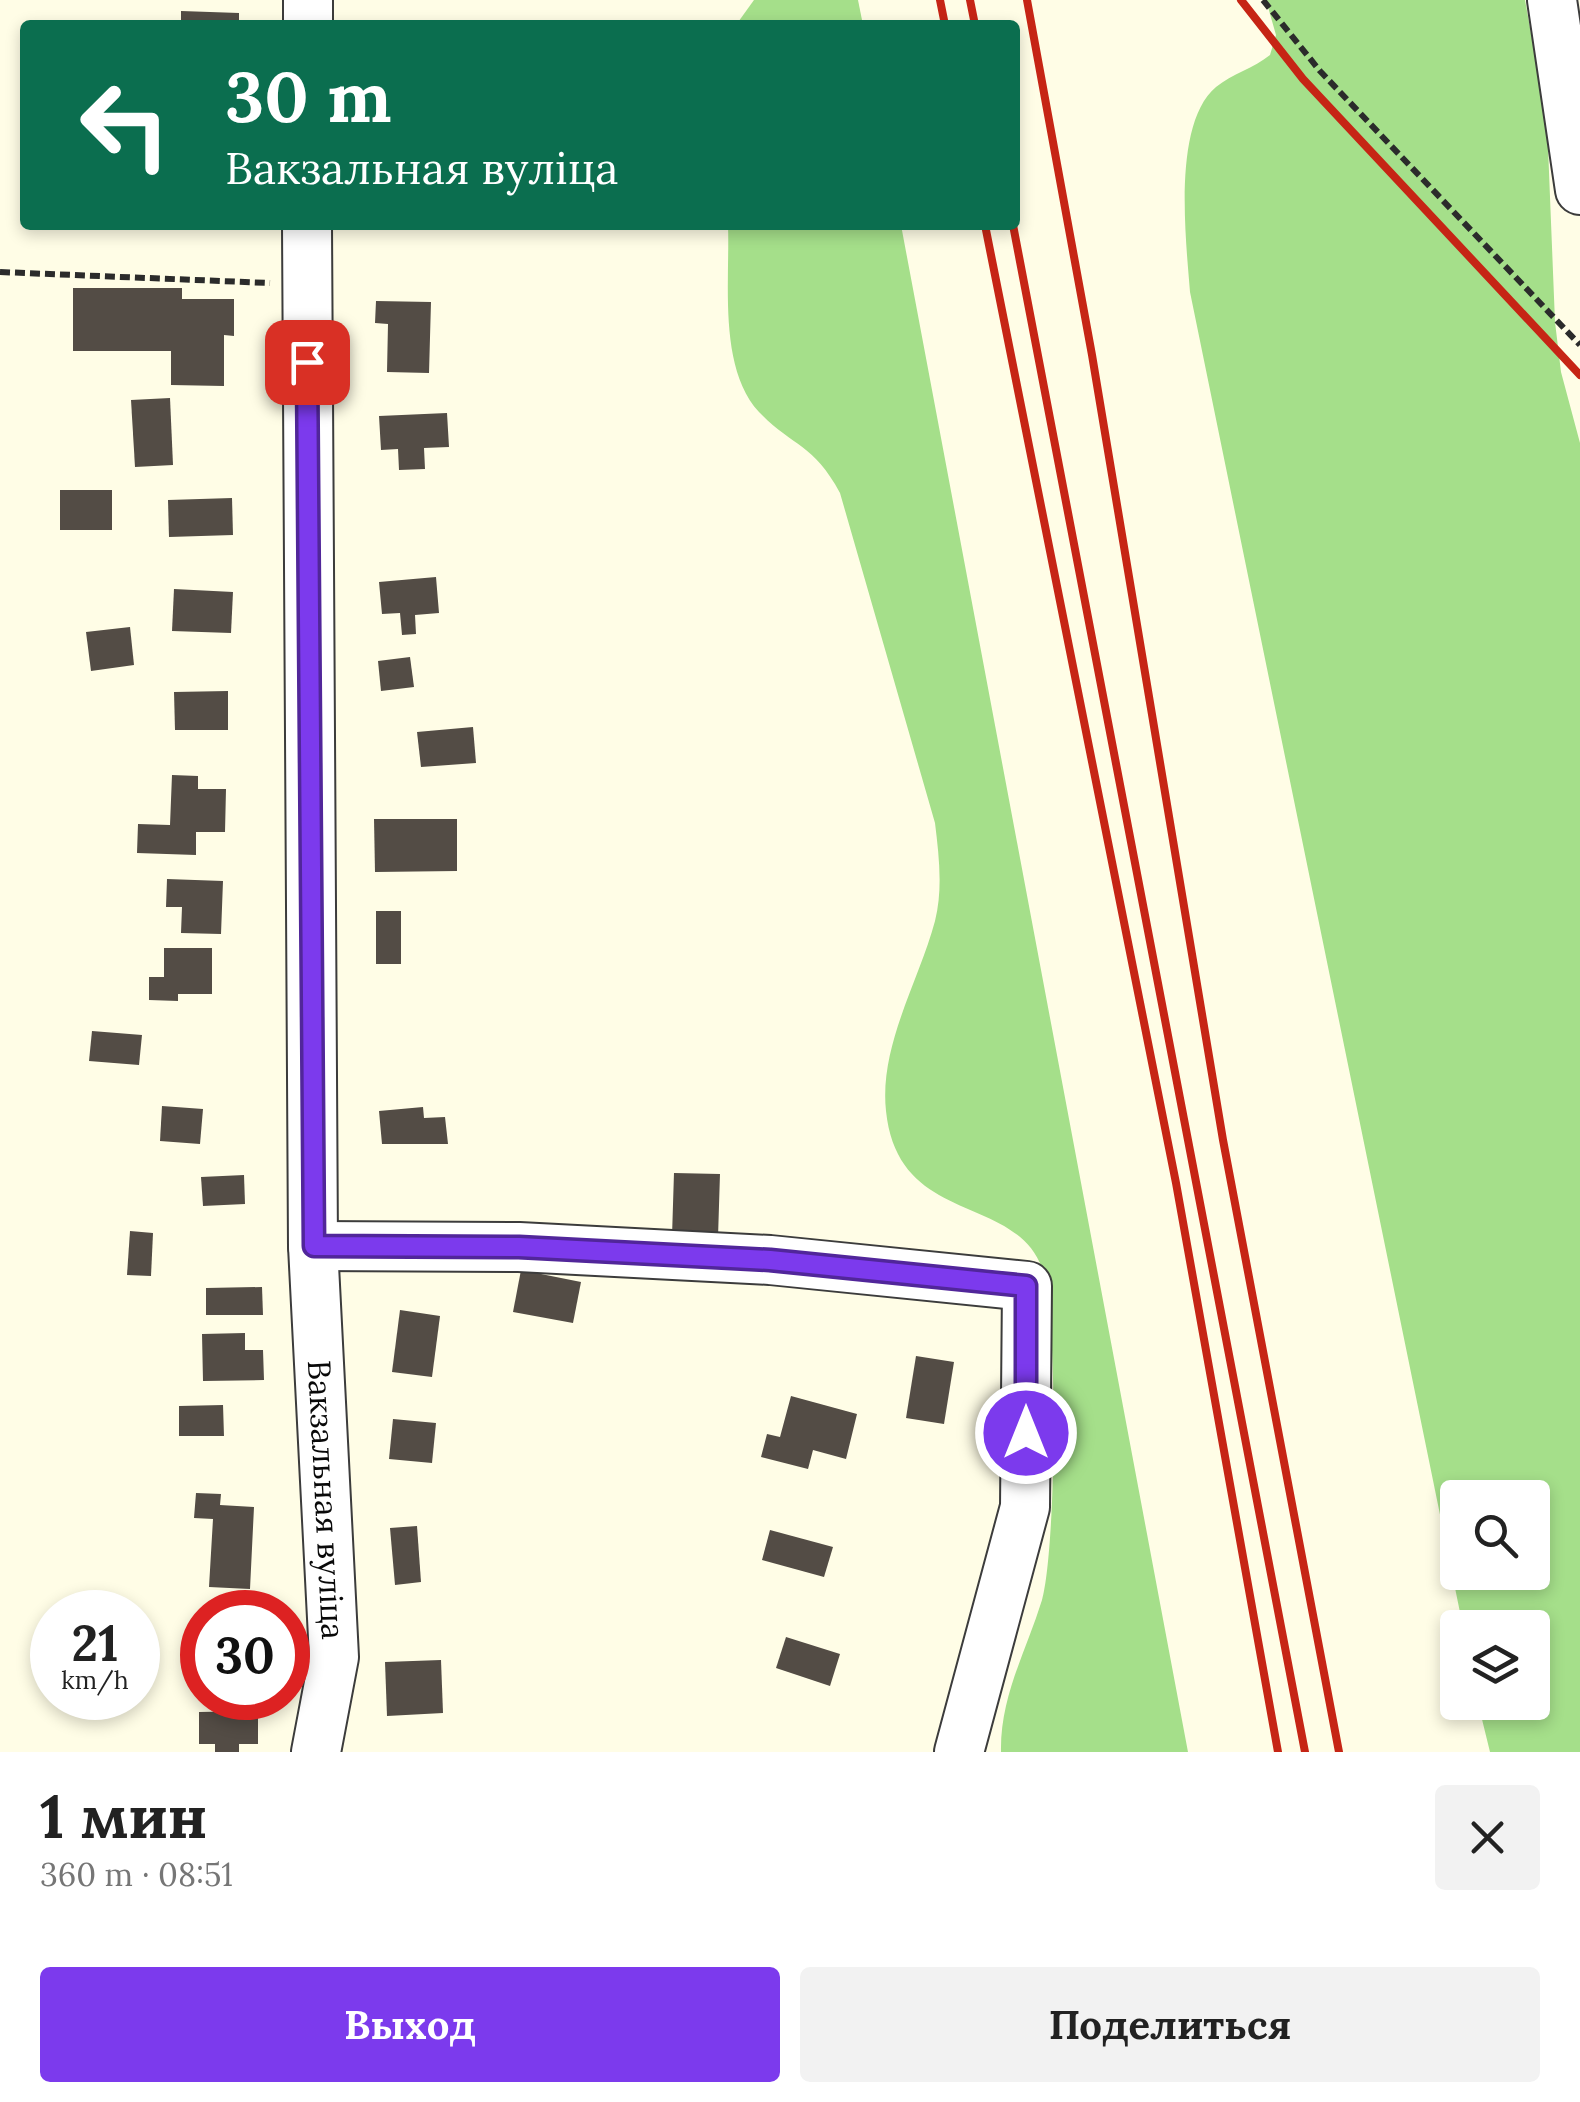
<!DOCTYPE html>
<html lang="ru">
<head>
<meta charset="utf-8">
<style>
  body { margin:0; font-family:Lora,serif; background:#f2f2f2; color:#222; height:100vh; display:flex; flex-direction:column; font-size:38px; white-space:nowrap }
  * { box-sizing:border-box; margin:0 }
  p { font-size:32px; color:#767676 }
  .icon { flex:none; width:55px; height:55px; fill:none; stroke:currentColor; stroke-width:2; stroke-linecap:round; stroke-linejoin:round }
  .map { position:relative; height:1752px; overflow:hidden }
  .side { display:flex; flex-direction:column; background:#fff; flex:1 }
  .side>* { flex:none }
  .top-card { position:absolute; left:20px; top:20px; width:1000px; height:210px; border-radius:10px; box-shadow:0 5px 15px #0003; background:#0b6e4f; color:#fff; overflow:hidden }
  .buttons { position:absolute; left:1440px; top:1480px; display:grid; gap:20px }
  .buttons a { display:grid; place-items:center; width:110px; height:110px; border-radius:10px; background:#fff; box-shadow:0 5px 15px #0003; font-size:50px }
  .speed { position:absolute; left:30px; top:1590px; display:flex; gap:20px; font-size:50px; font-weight:700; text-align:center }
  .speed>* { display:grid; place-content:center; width:130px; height:130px; border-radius:50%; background:#fff; box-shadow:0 5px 15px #0003; line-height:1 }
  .speed small { font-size:25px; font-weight:400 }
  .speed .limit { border:15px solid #d22; background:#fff; color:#111 }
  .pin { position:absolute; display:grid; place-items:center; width:85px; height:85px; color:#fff; margin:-42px; border-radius:20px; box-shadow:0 5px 15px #0006 }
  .me { position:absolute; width:110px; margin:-55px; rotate:0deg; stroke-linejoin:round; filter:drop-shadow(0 0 8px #0008) }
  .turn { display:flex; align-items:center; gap:35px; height:210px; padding:0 40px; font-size:45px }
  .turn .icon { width:130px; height:130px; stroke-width:2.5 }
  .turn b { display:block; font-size:70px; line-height:85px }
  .round { display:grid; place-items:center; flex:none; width:105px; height:105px; border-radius:10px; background:#f2f2f2 }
  .overview { display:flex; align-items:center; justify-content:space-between; height:170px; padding:0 40px }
  h1 { font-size:60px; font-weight:700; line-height:75px }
  .action { display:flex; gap:20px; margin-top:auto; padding:20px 40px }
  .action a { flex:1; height:115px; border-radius:10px; background:#7c3aed; color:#fff; font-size:40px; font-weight:700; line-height:115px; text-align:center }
  .action a+a { background:#f2f2f2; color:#222 }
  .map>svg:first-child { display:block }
  .forest { fill:#a5df8a; fill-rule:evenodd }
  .building { fill:#534c45 }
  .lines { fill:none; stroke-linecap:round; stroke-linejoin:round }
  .minor-casing { stroke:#3c3c3c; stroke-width:52 }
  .path { stroke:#2b2b2b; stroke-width:6; stroke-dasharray:10 5; stroke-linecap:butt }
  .minor { stroke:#fff; stroke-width:48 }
  .rail { stroke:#c62515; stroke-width:8 }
  .route-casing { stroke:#51269a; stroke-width:25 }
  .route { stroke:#7c3aed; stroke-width:18 }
  .labels { text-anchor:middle; stroke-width:10; stroke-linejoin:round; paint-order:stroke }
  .street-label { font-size:32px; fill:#090909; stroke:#fff }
</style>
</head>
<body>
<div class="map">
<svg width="1580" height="1752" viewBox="0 0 1580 1752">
  <rect width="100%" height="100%" fill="#fffde6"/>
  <g class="forest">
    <polygon points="754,0 858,0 863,25 736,25"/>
    <path d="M1266 0H1525L1547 122 1555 322 1561 372 1580 443V1752H1490L1478 1703 1532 1702V1628L1463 1627 1190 292C1186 240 1172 124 1216 87 1232 74 1254 68 1270 55L1276 35ZM1458 1498H1532V1572H1458Z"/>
    <path d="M728 225H901L1188 1752H1001C1000 1696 1026 1652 1042 1600 1056 1550 1059 1315 1042 1268 1014 1193 898 1226 886 1111 879 1046 919 981 935 921 943 889 939 856 935 823L840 493C813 443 791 446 759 412 718 367 730 282 728 225Z"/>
  </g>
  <g class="building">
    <polygon points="181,11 239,13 239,25 181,25"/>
    <polygon points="73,288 182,288 182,299 234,299 234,336 224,335 224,386 171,385 171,351 73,351"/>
    <polygon points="376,301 431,302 429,373 387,372 388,324 375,323"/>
    <polygon points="170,398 173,465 135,467 131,400"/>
    <polygon points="447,413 449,447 424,448 425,469 399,470 398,449 381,450 379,416"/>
    <rect x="60" y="490" width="52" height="40"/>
    <polygon points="232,498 233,535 169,537 168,500"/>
    <polygon points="436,577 439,613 415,615 416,634 402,635 400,613 382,614 379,582"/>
    <polygon points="174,589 233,592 231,633 172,631"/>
    <polygon points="130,627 134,665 91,671 86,632"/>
    <polygon points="410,657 414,687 381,691 378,661"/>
    <polygon points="228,691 228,730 175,730 174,692"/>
    <polygon points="473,727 476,763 421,767 417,732"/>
    <polygon points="172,775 198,776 198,789 226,789 225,832 196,832 196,855 137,853 138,824 170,825"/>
    <polygon points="374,819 457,819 457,871 375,872"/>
    <polygon points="167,879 223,881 221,934 181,933 182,907 166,907"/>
    <rect x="376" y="911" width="25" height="53"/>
    <polygon points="164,948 212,948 212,994 178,994 178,1001 149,1000 149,977 164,977"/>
    <polygon points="92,1031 142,1035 139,1065 89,1061"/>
    <polygon points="162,1106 203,1109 200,1144 160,1141"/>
    <polygon points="423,1107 424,1118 445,1117 448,1144 382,1144 379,1111"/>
    <polygon points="674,1173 720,1174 718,1237 672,1236"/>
    <polygon points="244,1175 245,1204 203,1206 201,1177"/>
    <polygon points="130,1231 153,1233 151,1276 127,1275"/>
    <polygon points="521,1270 581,1282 573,1323 513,1312"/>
    <polygon points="262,1287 263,1315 206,1315 206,1288"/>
    <polygon points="400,1310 440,1316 432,1377 392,1372"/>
    <polygon points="245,1333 245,1350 263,1350 264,1380 203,1381 202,1334"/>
    <polygon points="916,1356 954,1362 944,1424 906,1418"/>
    <polygon points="791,1396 857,1414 846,1459 813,1450 808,1469 761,1457 767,1434 780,1437"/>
    <polygon points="223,1405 224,1436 179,1436 179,1406"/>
    <polygon points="393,1419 436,1423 432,1463 389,1459"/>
    <polygon points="196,1493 221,1494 220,1505 254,1507 250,1589 209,1587 213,1519 194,1518"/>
    <polygon points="417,1526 421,1582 395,1585 390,1528"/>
    <polygon points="770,1530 833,1547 824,1577 762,1560"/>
    <polygon points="786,1637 840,1654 830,1686 776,1668"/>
    <polygon points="441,1660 443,1713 387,1716 385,1662"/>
    <polygon points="258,1711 258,1744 239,1744 239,1752 215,1752 215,1744 199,1744 199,1712"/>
  </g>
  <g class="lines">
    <defs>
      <g id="minor">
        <polyline points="1552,0 1580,190"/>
        <polyline points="308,25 308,0"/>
        <path id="s1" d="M307 225 313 1246 334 1657 316 1752"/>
        <polyline points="313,1246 519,1247 770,1260 1027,1286 1025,1507 959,1752"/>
      </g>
    </defs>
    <use href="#minor" class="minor-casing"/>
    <g class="path">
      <polyline points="1263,0 1320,71 1580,345"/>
      <polyline points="0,272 270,283"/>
    </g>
    <use href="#minor" class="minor"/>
    <g class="rail">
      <polyline points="940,0 945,25"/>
      <polyline points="970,0 975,25"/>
      <polyline points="1027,0 1092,355 1223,1140 1339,1752"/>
      <polyline points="1241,0 1303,79 1580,375"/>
      <polyline points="985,225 1176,1183 1278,1752"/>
      <polyline points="1013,225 1305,1752"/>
    </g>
  </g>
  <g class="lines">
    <defs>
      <polyline id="route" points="307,362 314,1246 519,1247 770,1260 1026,1286 1026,1433"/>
    </defs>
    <use href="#route" class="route-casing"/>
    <use href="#route" class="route"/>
  </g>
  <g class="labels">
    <g class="street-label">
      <text dy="11" stroke="none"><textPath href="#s1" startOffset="1275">Вакзальная вуліца</textPath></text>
    </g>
  </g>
</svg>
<div class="buttons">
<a><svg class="icon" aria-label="search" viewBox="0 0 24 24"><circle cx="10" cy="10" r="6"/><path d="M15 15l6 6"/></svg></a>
<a><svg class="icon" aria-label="layers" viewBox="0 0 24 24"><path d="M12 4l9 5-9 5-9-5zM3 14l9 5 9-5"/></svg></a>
</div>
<div class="speed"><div>21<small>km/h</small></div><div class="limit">30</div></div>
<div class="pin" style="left:307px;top:362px;background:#d93025"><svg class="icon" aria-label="arrive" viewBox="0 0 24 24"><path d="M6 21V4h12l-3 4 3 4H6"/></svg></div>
<svg class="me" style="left:1026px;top:1433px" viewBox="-20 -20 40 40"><circle r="17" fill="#7c3aed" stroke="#fff" stroke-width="3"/><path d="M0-11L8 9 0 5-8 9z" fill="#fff"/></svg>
<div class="top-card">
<div class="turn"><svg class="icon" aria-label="left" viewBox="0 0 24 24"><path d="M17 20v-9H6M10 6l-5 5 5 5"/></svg><div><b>30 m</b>Вакзальная вуліца</div></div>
</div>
</div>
<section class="side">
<div class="overview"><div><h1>1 мин</h1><p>360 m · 08:51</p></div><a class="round"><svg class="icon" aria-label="close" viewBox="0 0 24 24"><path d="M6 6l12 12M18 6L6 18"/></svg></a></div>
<div class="action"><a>Выход</a><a>Поделиться</a></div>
</section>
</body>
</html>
